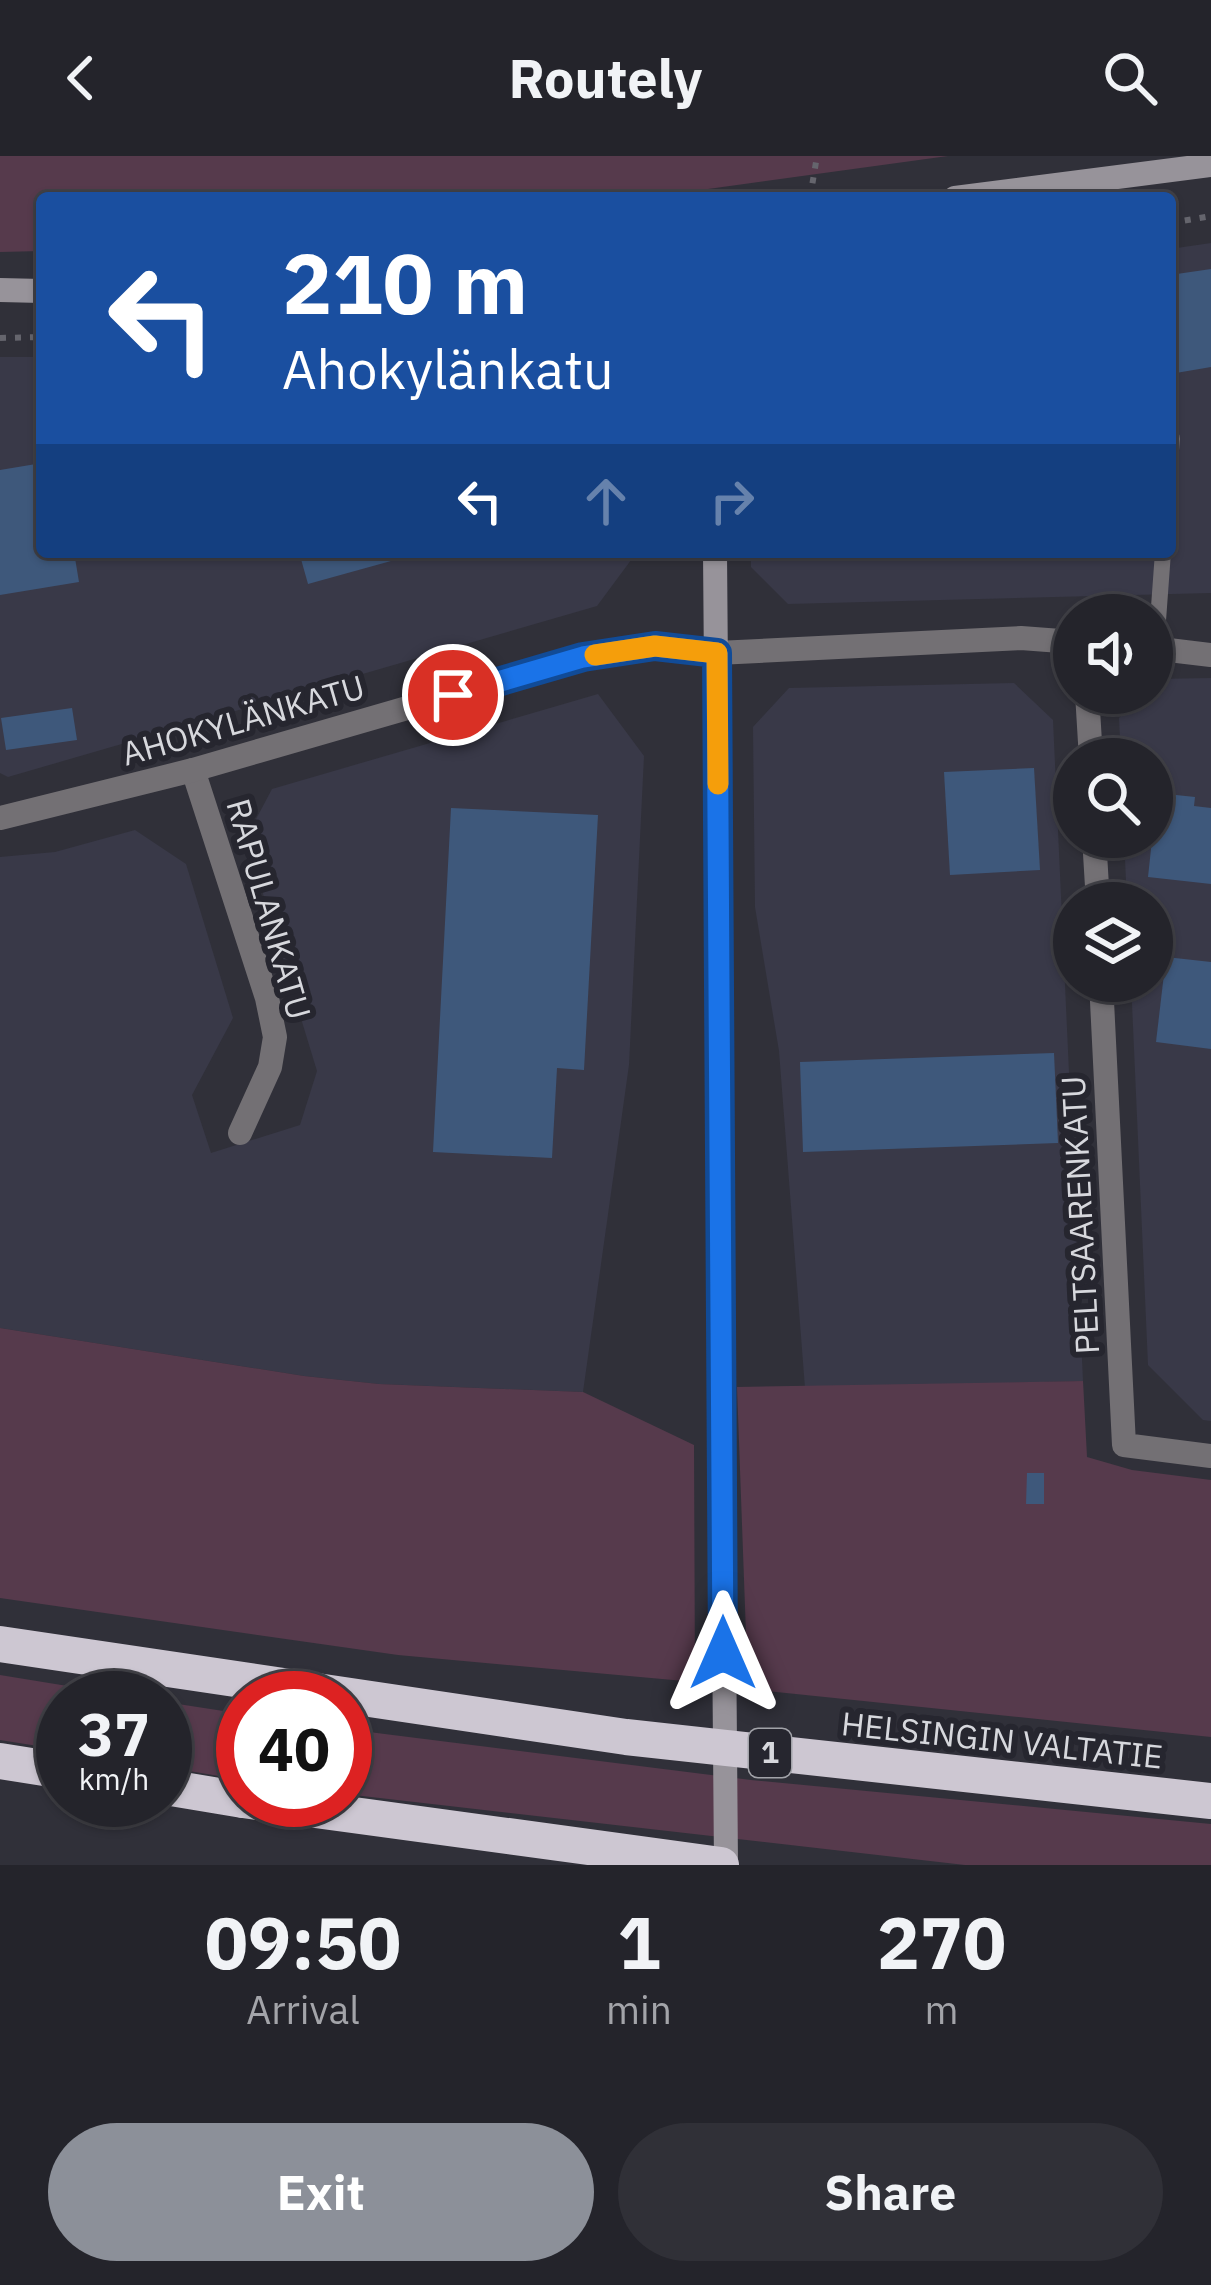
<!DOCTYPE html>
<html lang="en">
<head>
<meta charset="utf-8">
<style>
  body { margin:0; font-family:"IBM Plex Sans",sans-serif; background:#303037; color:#f1f3f6; height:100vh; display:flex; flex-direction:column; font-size:45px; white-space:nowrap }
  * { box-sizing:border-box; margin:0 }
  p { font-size:39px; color:#a3a4a9 }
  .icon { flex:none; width:66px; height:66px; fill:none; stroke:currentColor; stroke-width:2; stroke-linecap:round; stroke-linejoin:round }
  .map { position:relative; height:1709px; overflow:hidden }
  .side { display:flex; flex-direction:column; background:#24242b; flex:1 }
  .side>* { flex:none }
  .hud { position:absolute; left:36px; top:36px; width:1140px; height:366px; border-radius:12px; box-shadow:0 3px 9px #0004,0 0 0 3px #414147; background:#1a4fa0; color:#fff; overflow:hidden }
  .fabs { position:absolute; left:1053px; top:438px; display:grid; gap:24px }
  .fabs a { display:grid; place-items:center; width:120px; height:120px; border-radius:50%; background:#24242b; box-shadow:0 3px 9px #0004,0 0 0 3px #414147; font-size:60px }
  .speed { position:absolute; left:36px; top:1515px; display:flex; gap:24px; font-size:60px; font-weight:700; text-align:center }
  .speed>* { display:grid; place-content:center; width:156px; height:156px; border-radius:50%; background:#24242b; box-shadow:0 3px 9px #0004,0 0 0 3px #414147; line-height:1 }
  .speed small { font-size:30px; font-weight:400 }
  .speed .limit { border:18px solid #d22; background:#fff; color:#111 }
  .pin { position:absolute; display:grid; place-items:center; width:102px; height:102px; color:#fff; margin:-51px; border:6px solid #fff; border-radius:50%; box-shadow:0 3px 12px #0007 }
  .me { position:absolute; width:132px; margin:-66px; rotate:0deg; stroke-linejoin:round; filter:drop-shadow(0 0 9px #0008) }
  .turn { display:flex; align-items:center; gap:42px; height:252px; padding:0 48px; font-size:54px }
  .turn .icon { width:156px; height:156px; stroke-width:2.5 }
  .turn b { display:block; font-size:84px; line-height:102px }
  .lanes { display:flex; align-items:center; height:114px; padding:0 48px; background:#0003; justify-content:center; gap:60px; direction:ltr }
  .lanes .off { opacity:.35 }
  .eta { display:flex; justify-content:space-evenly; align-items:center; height:204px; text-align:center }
  .eta b { font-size:72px; font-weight:700; line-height:84px }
  .primary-button { display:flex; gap:24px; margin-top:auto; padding:24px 48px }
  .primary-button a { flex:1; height:138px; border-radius:72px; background:#8c9099; color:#fff; font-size:48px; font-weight:700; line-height:138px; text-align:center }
  .primary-button a+a { background:#303037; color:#f1f3f6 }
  header { display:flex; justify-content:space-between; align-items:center; height:156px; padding:0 48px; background:#24242b; font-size:54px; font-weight:700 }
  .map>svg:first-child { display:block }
  .built { fill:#393948 }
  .green { fill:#563a4c }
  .building { fill:#3e587b }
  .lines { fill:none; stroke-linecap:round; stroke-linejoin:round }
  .path { stroke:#65656d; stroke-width:6; stroke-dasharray:6 9; stroke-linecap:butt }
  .lane { stroke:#737074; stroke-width:16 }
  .street { stroke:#737074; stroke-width:24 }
  .secondary { stroke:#97939a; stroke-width:24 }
  .highway { stroke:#cdc7d2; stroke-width:36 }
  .route-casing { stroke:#114b97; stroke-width:30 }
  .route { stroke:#1a73e8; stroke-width:21 }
  .slow { stroke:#f59e0b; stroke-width:21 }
  .labels { text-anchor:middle; stroke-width:12; stroke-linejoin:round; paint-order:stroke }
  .shield { fill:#26262f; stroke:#a2a3a9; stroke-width:3 }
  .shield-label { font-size:30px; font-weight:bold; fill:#d7d8dd }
  .street-label { font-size:33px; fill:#d7d8dd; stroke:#26262f }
</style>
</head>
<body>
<header><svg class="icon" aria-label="back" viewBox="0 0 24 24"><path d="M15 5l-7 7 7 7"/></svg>Routely<svg class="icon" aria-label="search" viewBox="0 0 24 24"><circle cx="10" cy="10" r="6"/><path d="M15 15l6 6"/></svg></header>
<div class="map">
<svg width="1211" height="1709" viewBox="0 0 1211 1709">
  <rect width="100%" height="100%" fill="#303039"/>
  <g class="built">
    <polygon points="1211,87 1211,437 788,448 751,411 751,396 1170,396 1170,93"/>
    <polygon points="0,201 42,201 42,396 637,396 597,450 8,621 0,617"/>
    <polygon points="1211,522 1211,1265 1203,1264 1148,1209 1131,825 1152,825 1152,747 1127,747 1124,681 1152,681 1152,603 1121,603 1119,562 1142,537 1152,537 1154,523"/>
    <polygon points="1014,527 1053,564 1083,1225 805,1232 779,895 755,751 753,571 789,532"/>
    <polygon points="598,538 644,600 629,909 583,1236 379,1228 304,1220 0,1172 0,701 55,696 135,674 186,708 233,862 192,939 211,997 300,969 317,915 246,682 272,633"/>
  </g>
  <g class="green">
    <polygon points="0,0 948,0 643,42 42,42 42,95 0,96"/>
    <polygon points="0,1172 304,1220 379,1228 583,1236 694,1289 695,1526 398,1499 0,1442"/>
    <polygon points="1083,1225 1087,1301 1132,1314 1211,1324 1211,1581 748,1533 737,1231"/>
    <polygon points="0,1520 0,1519 141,1542 63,1542 63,1594 0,1584"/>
    <polygon points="165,1546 243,1558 243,1624 165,1611"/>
    <polygon points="345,1573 751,1624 1211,1668 1211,1709 965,1709 345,1638"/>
  </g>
  <g class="building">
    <polygon points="1211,113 1211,211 1170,218 1170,119"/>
    <polygon points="42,307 42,396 74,396 79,426 0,439 0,314"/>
    <polygon points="299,396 388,396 391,405 308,428"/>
    <polygon points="804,396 902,396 902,401 804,402"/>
    <polygon points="72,552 77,584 6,594 1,562"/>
    <polygon points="1034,612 1040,714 950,719 944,616"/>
    <polygon points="1157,637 1195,641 1194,650 1211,652 1211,728 1148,721"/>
    <polygon points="451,652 598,659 584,914 557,912 552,1002 433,996"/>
    <polygon points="1166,801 1211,806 1211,893 1156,886"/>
    <polygon points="1054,897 1058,987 803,996 800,906"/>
    <polygon points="1027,1317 1044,1317 1044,1348 1026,1348"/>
  </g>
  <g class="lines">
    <g class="path">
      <polyline points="810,42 817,0"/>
      <polyline points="1170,67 1211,60"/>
      <polyline points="0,182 42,181"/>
    </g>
    <g class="lane">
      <polyline points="1170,306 1172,282"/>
      <polyline points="1156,492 1163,396"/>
    </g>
    <g class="street">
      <polyline points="1152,492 1211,499"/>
      <polyline points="1087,537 1091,603"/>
      <polyline points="193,614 267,842 275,881 270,911 240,977"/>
      <polyline points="0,662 193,614 583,501 655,490 717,497 1021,482 1074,486"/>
      <polyline points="1094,681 1098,747"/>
      <polyline points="1101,825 1124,1289 1211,1300"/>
    </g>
    <g class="secondary">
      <polyline points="955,42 1211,9"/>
      <polyline points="0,134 42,135"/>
      <polyline points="715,396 726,1709"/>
    </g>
    <g class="highway">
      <polyline points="0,1488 626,1581 1211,1645"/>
      <polyline points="0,1605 63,1615"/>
      <polyline points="165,1631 243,1644"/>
      <polyline points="243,1644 721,1709"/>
    </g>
  </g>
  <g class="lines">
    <defs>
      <polyline id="route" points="453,539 583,501 655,490 717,497 723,1497"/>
    </defs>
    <use href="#route" class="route-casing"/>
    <use href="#route" class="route"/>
    <polyline class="slow" points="595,499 655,490 717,497 718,628"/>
  </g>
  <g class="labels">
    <rect class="shield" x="749" y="1573" width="42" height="48" rx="9"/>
    <g class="shield-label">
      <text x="770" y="1607">1</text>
    </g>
    <g class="street-label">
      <text transform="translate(243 564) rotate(-16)" y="12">AHOKYLÄNKATU</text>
      <text transform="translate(269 753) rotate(74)" y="12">RAPULANKATU</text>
      <text transform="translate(1080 1059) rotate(-93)" y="12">PELTSAARENKATU</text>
      <text transform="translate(1002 1584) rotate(6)" y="12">HELSINGIN VALTATIE</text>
    </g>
  </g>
</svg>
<div class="fabs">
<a><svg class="icon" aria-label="sound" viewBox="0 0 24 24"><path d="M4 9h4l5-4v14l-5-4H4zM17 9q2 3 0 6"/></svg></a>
<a><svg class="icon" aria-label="search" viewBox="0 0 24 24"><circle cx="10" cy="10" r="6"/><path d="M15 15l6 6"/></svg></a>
<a><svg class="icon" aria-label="layers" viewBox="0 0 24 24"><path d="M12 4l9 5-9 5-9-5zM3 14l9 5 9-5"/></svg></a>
</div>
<div class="speed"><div>37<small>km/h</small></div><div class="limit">40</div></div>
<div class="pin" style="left:453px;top:539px;background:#d93025"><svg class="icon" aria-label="arrive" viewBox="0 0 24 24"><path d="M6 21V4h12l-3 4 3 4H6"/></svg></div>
<svg class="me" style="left:723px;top:1497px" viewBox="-20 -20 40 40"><path d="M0-17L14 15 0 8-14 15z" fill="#1a73e8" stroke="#fff" stroke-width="4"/></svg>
<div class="hud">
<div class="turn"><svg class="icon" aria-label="left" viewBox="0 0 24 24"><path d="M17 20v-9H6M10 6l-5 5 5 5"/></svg><div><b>210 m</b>Ahokylänkatu</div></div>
<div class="lanes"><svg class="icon" aria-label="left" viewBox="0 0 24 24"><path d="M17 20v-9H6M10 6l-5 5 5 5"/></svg><svg class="icon off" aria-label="ahead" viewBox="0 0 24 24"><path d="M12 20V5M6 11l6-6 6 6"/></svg><svg class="icon off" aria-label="right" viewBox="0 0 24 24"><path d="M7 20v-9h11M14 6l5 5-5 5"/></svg></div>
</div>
</div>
<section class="side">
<div class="eta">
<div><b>09:50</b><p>Arrival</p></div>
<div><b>1</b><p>min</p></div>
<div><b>270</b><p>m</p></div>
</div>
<div class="primary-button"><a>Exit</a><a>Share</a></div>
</section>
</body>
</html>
